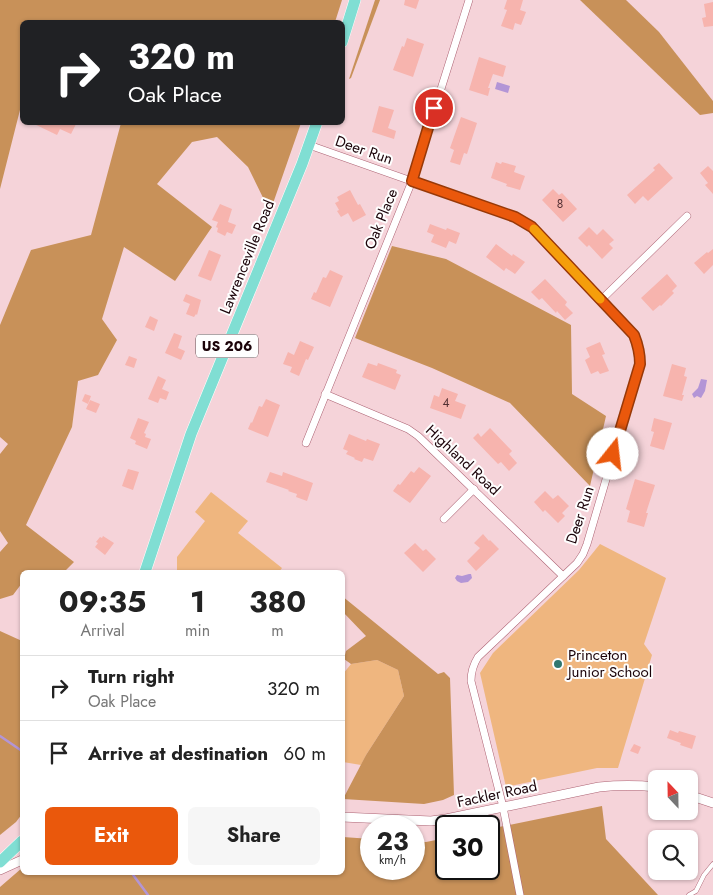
<!DOCTYPE html>
<html lang="en">
<head>
<meta charset="utf-8">
<style>
  body { margin:0; font-family:Jost,sans-serif; background:#f6f6f6; color:#222; height:100vh; display:flex; flex-direction:column; font-size:19px; white-space:nowrap }
  * { box-sizing:border-box; margin:0 }
  p { font-size:16px; color:#767676 }
  .icon { flex:none; width:28px; height:28px; fill:none; stroke:currentColor; stroke-width:2; stroke-linecap:round; stroke-linejoin:round }
  .map { position:relative; flex:1; overflow:hidden }
  .details { position:absolute; left:20px; top:570px; width:325px; height:305px; display:flex; flex-direction:column; background:#fff; border-radius:8px; box-shadow:0 1px 4px #0004 }
  .details>* { flex:none }
  .top-card { position:absolute; left:20px; top:20px; width:325px; height:105px; border-radius:8px; box-shadow:0 1px 4px #0004; background:#202124; color:#fff; overflow:hidden }
  .needle { width:32px; rotate:338deg }
  .buttons { position:absolute; left:648px; top:770px; display:grid; gap:10px }
  .buttons a { display:grid; place-items:center; width:50px; height:50px; border-radius:8px; background:#fff; box-shadow:0 1px 4px #0004; font-size:25px }
  .speed { position:absolute; left:360px; top:815px; display:flex; gap:10px; font-size:25px; font-weight:700; text-align:center }
  .speed>* { display:grid; place-content:center; width:65px; height:65px; border-radius:50%; background:#fff; box-shadow:0 1px 4px #0004; line-height:1 }
  .speed small { font-size:12px; font-weight:400 }
  .speed .limit { border:2px solid #111; border-radius:8px; background:#fff; color:#111 }
  .pin { position:absolute; display:grid; place-items:center; width:42px; height:42px; color:#fff; margin:-21px; border:2px solid #fff; border-radius:50%; box-shadow:0 1px 5px #0007 }
  .me { position:absolute; width:55px; margin:-28px; rotate:16deg; stroke-linejoin:round; filter:drop-shadow(0 0 4px #0008) }
  .turn { display:flex; align-items:center; gap:18px; height:105px; padding:0 25px; font-size:22px }
  .turn .icon { width:65px; height:65px; stroke-width:2.5 }
  .turn b { display:block; font-size:35px; line-height:42px }
  .eta { display:flex; justify-content:space-evenly; align-items:center; height:85px; text-align:center }
  .eta b { font-size:30px; font-weight:700; line-height:35px }
  .primary-button { display:flex; gap:10px; margin-top:auto; padding:10px 25px }
  .primary-button a { flex:1; height:58px; border-radius:8px; background:#ea580c; color:#fff; font-size:20px; font-weight:700; line-height:58px; text-align:center }
  .primary-button a+a { background:#f6f6f6; color:#222 }
  ul { padding:0; list-style:none }
  li { display:flex; align-items:center; gap:15px; height:65px; padding:0 25px; border-top:1px solid #e0e0e0 }
  li div { flex:1 }
  li b { display:block; font-size:19px }
  li em { font-style:normal }
  .map>svg:first-child { display:block }
  .green { fill:#efb67f }
  .forest { fill:#c89159 }
  .water { fill:#b395d6 }
  .lines { fill:none; stroke-linecap:round; stroke-linejoin:round }
  .stream { stroke:#b395d6; stroke-width:2.5 }
  .building { fill:#f7b4ae }
  .service-casing { stroke:#ad6374; stroke-width:5 }
  .minor-casing { stroke:#ad6374; stroke-width:8 }
  .tertiary-casing { stroke:#ad6374; stroke-width:10 }
  .trunk-casing { stroke:#fff; stroke-width:12 }
  .service { stroke:#fff; stroke-width:4 }
  .minor { stroke:#fff; stroke-width:7 }
  .tertiary { stroke:#fff; stroke-width:9 }
  .trunk { stroke:#80ded3; stroke-width:11 }
  .route-casing { stroke:#983908; stroke-width:12 }
  .route { stroke:#ea580c; stroke-width:9 }
  .slow { stroke:#f59e0b; stroke-width:9 }
  .poi-dot { fill:#307770; stroke:#fefefe; stroke-width:2 }
  .labels { text-anchor:middle; stroke-width:4; stroke-linejoin:round; paint-order:stroke }
  .number-label { font-size:12px; fill:#522f32 }
  .shield { fill:#fefefe; stroke:#5f4e52; stroke-width:1 }
  .shield-label { font-size:14px; font-weight:bold; fill:#1b0309 }
  .street-label { font-size:15px; fill:#1b0309; stroke:#fefefe }
  .poi-label { font-size:15px; fill:#1b0309; stroke:#fefefe; text-anchor:start }
</style>
</head>
<body>
<div class="map">
<svg width="713" height="895" viewBox="0 0 713 895">
  <rect width="100%" height="100%" fill="#f5d3d9"/>
  <g class="green">
    <polygon points="211,492 248,521 238,533 282,568 279,572 177,572 177,557 205,521 195,512"/>
    <polygon points="600,544 666,578 644,644 652,655 618,768 597,768 506,787 480,673 493,653 579,570"/>
    <polygon points="377,660 398,670 404,696 366,755 361,765 343,762 343,674 351,664"/>
  </g>
  <g class="forest">
    <polygon points="0,0 342,0 335,22 22,22 22,102 0,189"/>
    <polygon points="375,0 380,0 351,78 349,79"/>
    <polygon points="580,0 626,0 659,32 713,101 713,113 700,115"/>
    <polygon points="121,123 301,123 270,212 248,167 217,137 192,142 157,184 212,227 175,281 124,247 102,319 117,340 98,375 78,381 72,427 26,525 74,562 64,572 39,572 34,570 32,572 22,572 22,583 13,595 0,599 0,552 8,543 0,531 0,454 8,444 0,437 0,325 31,250 91,235"/>
    <polygon points="392,246 446,259 571,325 572,394 606,416 590,486 510,403 432,368 355,338"/>
    <polygon points="342,596 438,674 444,672 450,678 454,795 443,800 424,804 343,799 366,755 404,696 398,670 377,660 351,664 344,659 346,651 366,636 343,612"/>
    <polygon points="0,631 22,641 22,814 16,822 0,835"/>
    <polygon points="602,806 606,839 658,895 0,895 0,887 22,868 22,872 342,872 343,837 371,839 371,869 414,869 414,841 426,842 446,838 446,869 489,869 489,829"/>
  </g>
  <g class="water">
    <polygon points="497,82 510,86 508,93 495,89"/>
    <polygon points="701,379 707,380 705,391 701,398 697,396 694,398 692,394 698,388"/>
    <polygon points="469,574 471,574 472,578 468,582 461,583 457,581 455,578 457,575 462,576"/>
  </g>
  <g class="lines">
    <g class="stream">
      <polyline points="0,736 22,751"/>
      <polyline points="131,872 148,895"/>
    </g>
  </g>
  <g class="building">
    <polygon points="405,0 419,0 416,9 404,5"/>
    <polygon points="507,0 523,0 520,10 526,12 521,25 515,23 513,30 501,26 507,10 504,9"/>
    <polygon points="713,2 713,26 704,27 702,18 706,17 704,4"/>
    <polygon points="407,38 424,44 413,77 393,70 402,46 404,47"/>
    <polygon points="479,57 506,66 503,77 493,74 488,88 490,88 488,96 469,90"/>
    <polygon points="379,106 394,110 388,128 396,131 394,139 372,132"/>
    <polygon points="461,117 477,123 467,154 464,153 460,165 450,162 454,150 450,148"/>
    <polygon points="30,122 77,122 71,134 60,129 57,135"/>
    <polygon points="496,162 501,164 502,162 516,166 514,172 525,176 520,190 506,186 507,184 491,178"/>
    <polygon points="659,163 673,178 648,201 643,196 635,204 627,195 655,170 653,168"/>
    <polygon points="708,166 713,171 713,194 705,185 708,183 700,173"/>
    <polygon points="553,189 559,195 562,193 577,209 563,222 542,200"/>
    <polygon points="350,190 358,205 360,204 366,215 353,222 348,213 341,217 337,211 339,210 335,203 339,201 337,197"/>
    <polygon points="220,204 232,209 228,222 236,225 232,234 227,232 225,236 217,232 218,228 216,227 218,222 212,220"/>
    <polygon points="430,224 446,230 447,228 460,233 456,244 449,241 446,248 431,242 434,235 427,232"/>
    <polygon points="589,227 597,235 603,229 614,240 609,244 613,248 602,259 589,245 587,247 578,238"/>
    <polygon points="496,244 512,256 513,254 525,262 515,274 506,268 504,271 486,257"/>
    <polygon points="713,249 713,265 704,274 694,263 707,252 708,253"/>
    <polygon points="209,250 221,255 211,281 198,276"/>
    <polygon points="330,270 343,276 330,307 311,299 314,292 316,293 323,277 326,278"/>
    <polygon points="667,274 677,286 672,291 674,293 661,306 660,305 653,311 641,298"/>
    <polygon points="545,279 567,302 565,305 573,313 565,320 557,311 556,313 542,298 539,300 531,292"/>
    <polygon points="186,294 201,300 197,315 196,314 194,317 186,314 190,304 183,301"/>
    <polygon points="150,316 158,320 154,331 145,327"/>
    <polygon points="174,333 182,336 178,348 185,351 181,360 165,353"/>
    <polygon points="300,341 314,347 308,360 306,359 299,376 290,372 292,367 283,364 288,352 294,355"/>
    <polygon points="600,342 605,354 602,355 609,371 600,374 598,371 591,374 585,360 590,357 586,348"/>
    <polygon points="129,356 137,359 134,368 125,365"/>
    <polygon points="368,363 377,366 378,363 397,370 396,373 401,375 395,390 362,377"/>
    <polygon points="672,364 686,368 684,376 687,377 682,395 684,395 682,401 663,396"/>
    <polygon points="158,376 166,380 162,389 169,392 166,400 160,398 158,403 148,399"/>
    <polygon points="442,388 458,394 455,401 466,405 461,419 430,408 434,395 439,397"/>
    <polygon points="85,394 91,396 88,404 82,401"/>
    <polygon points="266,399 280,405 268,437 248,429 251,422 252,423 259,406 262,407"/>
    <polygon points="90,400 100,404 96,413 86,409"/>
    <polygon points="138,418 149,422 144,433 146,434 145,437 151,439 147,449 135,444 136,441 130,438"/>
    <polygon points="654,418 672,423 664,450 650,446 654,432 651,431"/>
    <polygon points="490,428 512,451 509,454 517,463 509,471 501,462 498,464 473,438 478,433 481,437"/>
    <polygon points="349,434 366,441 367,439 380,444 373,461 364,458 362,462 354,459 355,458 346,454 348,451 343,449"/>
    <polygon points="419,467 431,476 410,503 393,491 398,484 400,485 411,471 414,473"/>
    <polygon points="128,469 139,472 133,490 122,486"/>
    <polygon points="270,472 282,476 283,472 313,483 307,501 296,497 297,494 288,491 289,490 266,482"/>
    <polygon points="635,479 655,485 646,513 648,513 644,527 627,522 630,511 626,509"/>
    <polygon points="545,491 553,499 558,495 569,506 562,513 565,516 558,523 545,510 543,512 534,502"/>
    <polygon points="483,534 489,541 490,540 499,549 476,571 467,561 480,548 474,543"/>
    <polygon points="103,536 114,543 105,555 95,547 98,543 96,542 100,537 102,538"/>
    <polygon points="415,543 423,551 426,549 436,559 423,572 404,553"/>
    <polygon points="670,730 678,733 679,731 696,736 692,749 680,745 681,743 667,738"/>
    <polygon points="634,744 641,747 638,754 630,751"/>
  </g>
  <g class="lines">
    <defs>
      <polyline id="service" points="689,895 696,891 704,875 713,864"/>
      <g id="minor">
        <path d="M309 145 522 220 532 227 631 331C638 342 640 352 640 364L587 544 583 554 577 563 478 657C473 665 471 672 471 681L503 807 520 895"/>
        <polyline points="601,300 687,216"/>
        <polyline points="325,394 408,429 418,436 563,576"/>
        <polyline points="306,443 412,181 469,0"/>
        <polyline points="444,519 474,489"/>
      </g>
      <g id="tertiary">
        <polyline points="689,795 713,803"/>
        <path d="M342 817 431 821 446 819 599 787C619 785 637 785 656 787"/>
        <polyline points="0,870 22,860"/>
      </g>
      <g id="trunk">
        <polyline points="342,42 355,0"/>
        <polyline points="145,572 191,434 302,164 317,122"/>
        <polyline points="0,862 22,841"/>
      </g>
    </defs>
    <use href="#service" class="service-casing"/>
    <use href="#minor" class="minor-casing"/>
    <use href="#tertiary" class="tertiary-casing"/>
    <use href="#trunk" class="trunk-casing"/>
    <use href="#service" class="service"/>
    <use href="#minor" class="minor"/>
    <use href="#tertiary" class="tertiary"/>
    <use href="#trunk" class="trunk"/>
  </g>
  <g class="lines">
    <defs>
      <path id="route" d="M434 108 412 181 515 217 532 227 634 335C638 345 640 353 640 364L613 454"/>
    </defs>
    <use href="#route" class="route-casing"/>
    <use href="#route" class="route"/>
    <polyline class="slow" points="534,229 600,299"/>
  </g>
  <circle class="poi-dot" cx="558" cy="664" r="5"/>
  <g class="labels">
    <g class="number-label">
      <text x="560" y="208">8</text>
      <text x="446" y="407">4</text>
    </g>
    <rect class="shield" x="196" y="334.5" width="62" height="23" rx="4"/>
    <g class="shield-label">
      <text x="227" y="351">US 206</text>
    </g>
    <g class="street-label">
      <text transform="translate(364 150) rotate(19)" y="5">Deer Run</text>
      <text transform="translate(381 219) rotate(-68)" y="5">Oak Place</text>
      <text transform="translate(247 257) rotate(-68)" y="5">Lawrenceville Road</text>
      <text transform="translate(463 460) rotate(43)" y="5">Highland Road</text>
      <text transform="translate(580 515) rotate(-72)" y="5">Deer Run</text>
      <text transform="translate(497 794) rotate(-12)" y="5">Fackler Road</text>
    </g>
    <g class="poi-label">
      <text x="568" y="660">Princeton<tspan x="568" dy="17">Junior School</tspan></text>
    </g>
  </g>
</svg>
<div class="buttons">
<a><svg class="needle" viewBox="-14 -14 28 28"><path d="M0-13l5 13h-10z" fill="#e53935"/><path d="M0 13l5-13h-10z" fill="#767676"/></svg></a>
<a><svg class="icon" aria-label="search" viewBox="0 0 24 24"><circle cx="10" cy="10" r="6"/><path d="M15 15l6 6"/></svg></a>
</div>
<div class="speed"><div>23<small>km/h</small></div><div class="limit">30</div></div>
<div class="pin" style="left:434px;top:108px;background:#d93025"><svg class="icon" aria-label="arrive" viewBox="0 0 24 24"><path d="M6 21V4h12l-3 4 3 4H6"/></svg></div>
<svg class="me" style="left:613px;top:454px" viewBox="-20 -20 40 40"><circle r="19" fill="#fff"/><path d="M0-13L10 11 0 6-10 11z" fill="#ea580c"/></svg>
<div class="top-card">
<div class="turn"><svg class="icon" aria-label="right" viewBox="0 0 24 24"><path d="M7 20v-9h11M14 6l5 5-5 5"/></svg><div><b>320 m</b>Oak Place</div></div>
</div>
<section class="details">
<div class="eta">
<div><b>09:35</b><p>Arrival</p></div>
<div><b>1</b><p>min</p></div>
<div><b>380</b><p>m</p></div>
</div>
<ul>
<li><svg class="icon" aria-label="right" viewBox="0 0 24 24"><path d="M7 20v-9h11M14 6l5 5-5 5"/></svg><div><b>Turn right</b><p>Oak Place</p></div><em>320 m</em></li>
<li><svg class="icon" aria-label="arrive" viewBox="0 0 24 24"><path d="M6 21V4h12l-3 4 3 4H6"/></svg><div><b>Arrive at destination</b></div><em>60 m</em></li>
</ul>
<div class="primary-button"><a>Exit</a><a>Share</a></div>
</section>
</div>
</body>
</html>
